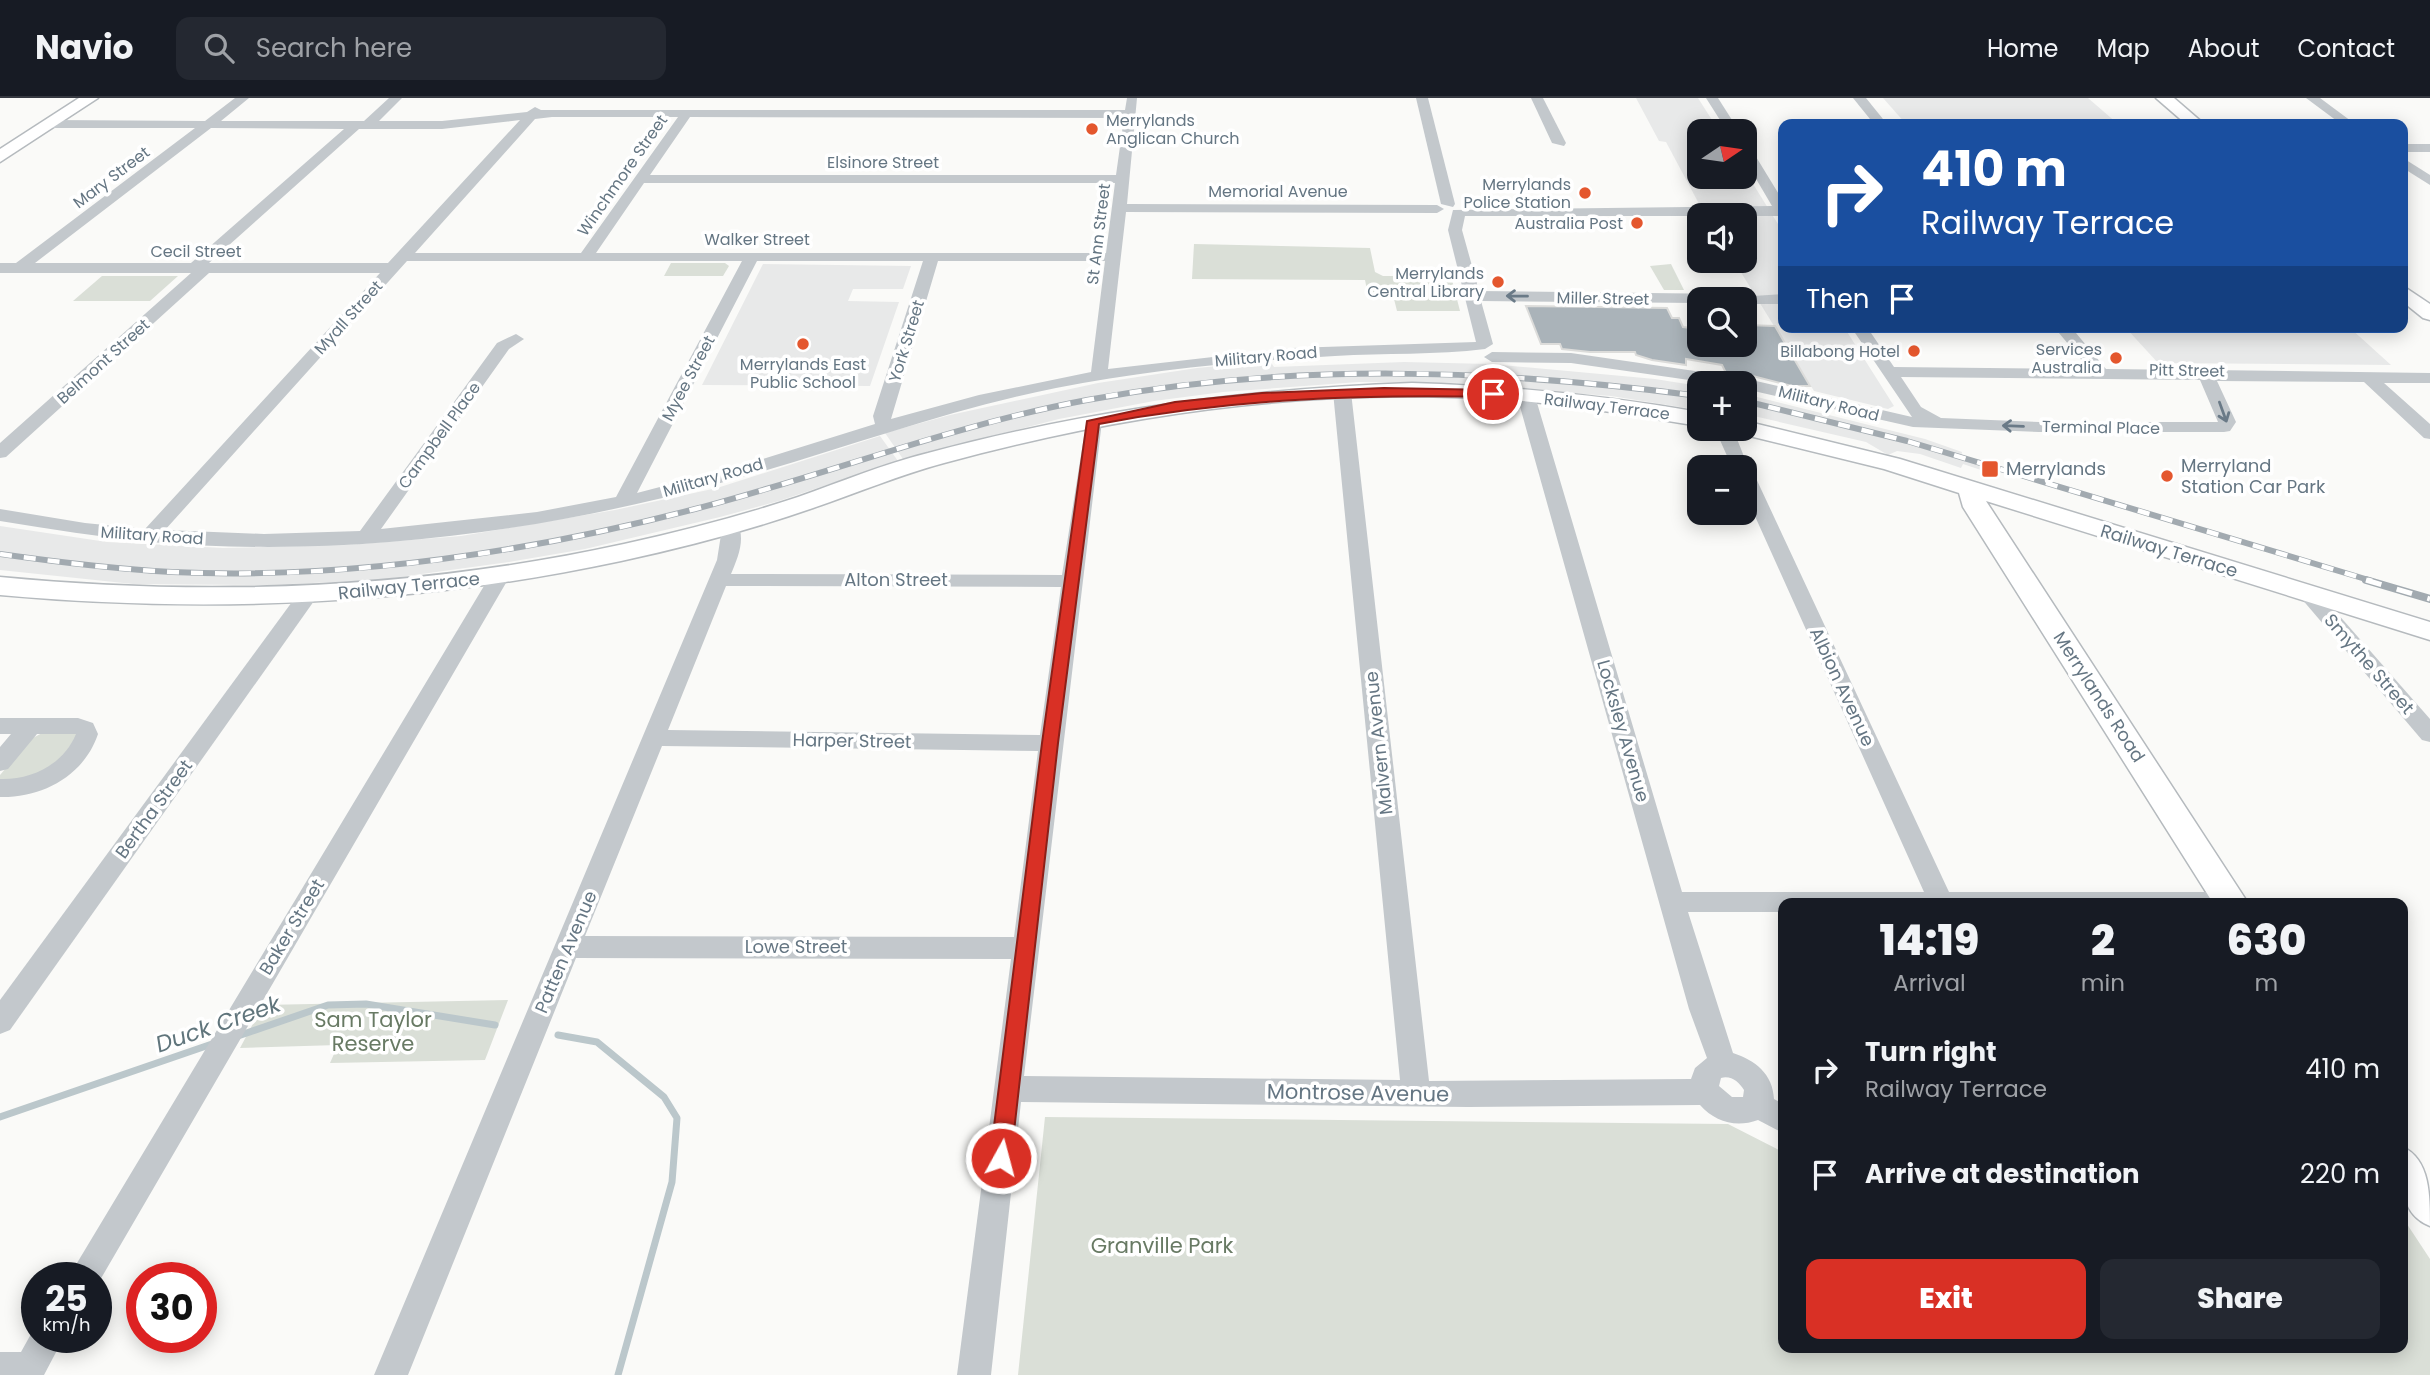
<!DOCTYPE html>
<html lang="en">
<head>
<meta charset="utf-8">
<style>
  body { margin:0; font-family:Poppins,sans-serif; background:#242831; color:#f1f3f6; height:100vh; display:flex; flex-direction:column; font-size:26px; white-space:nowrap }
  * { box-sizing:border-box; margin:0 }
  p { font-size:23px; color:#9ea1a6 }
  .icon { flex:none; width:38px; height:38px; fill:none; stroke:currentColor; stroke-width:2; stroke-linecap:round; stroke-linejoin:round }
  .map { position:relative; flex:1; overflow:hidden }
  .sheet { position:absolute; left:1778px; top:800px; width:630px; height:455px; display:flex; flex-direction:column; background:#171b24; border-radius:14px; box-shadow:0 4px 18px #0003 }
  .sheet>* { flex:none }
  .hud { position:absolute; left:1778px; top:21px; width:630px; height:214px; border-radius:14px; box-shadow:0 4px 18px #0003; background:#1a4fa0; color:#fff; overflow:hidden }
  .needle { width:46px; rotate:77deg }
  .tools { position:absolute; left:1687px; top:21px; display:grid; gap:14px }
  .tools a { display:grid; place-items:center; width:70px; height:70px; border-radius:14px; background:#171b24; box-shadow:0 4px 18px #0003; font-size:35px }
  .speed { position:absolute; left:21px; top:1164px; display:flex; gap:14px; font-size:35px; font-weight:700; text-align:center }
  .speed>* { display:grid; place-content:center; width:91px; height:91px; border-radius:50%; background:#171b24; box-shadow:0 4px 18px #0003; line-height:1 }
  .speed small { font-size:18px; font-weight:400 }
  .speed .limit { border:10px solid #d22; background:#fff; color:#111 }
  .pin { position:absolute; display:grid; place-items:center; width:60px; height:60px; color:#fff; margin:-30px; border:4px solid #fff; border-radius:50%; box-shadow:0 2px 7px #0007 }
  .me { position:absolute; width:77px; margin:-38px; rotate:7deg; stroke-linejoin:round; filter:drop-shadow(0 0 5px #0008) }
  .turn { display:flex; align-items:center; gap:24px; height:147px; padding:0 28px; font-size:32px }
  .turn .icon { width:91px; height:91px; stroke-width:2.5 }
  .turn b { display:block; font-size:49px; line-height:60px }
  .then { display:flex; align-items:center; height:66px; padding:0 28px; background:#0003; gap:14px; font-size:26px }
  .eta { display:flex; justify-content:space-evenly; align-items:center; height:119px; text-align:center }
  .eta b { font-size:42px; font-weight:800; line-height:49px }
  .button { display:flex; gap:14px; margin-top:auto; padding:14px 28px }
  .button a { flex:1; height:80px; border-radius:14px; background:#d93025; color:#fff; font-size:28px; font-weight:800; line-height:80px; text-align:center }
  .button a+a { background:#242831; color:#f1f3f6 }
  ul { padding:0; list-style:none }
  li { display:flex; align-items:center; gap:21px; height:105px; padding:0 28px }
  li div { flex:1 }
  li b { display:block; font-size:26px }
  li em { font-style:normal }
  header { display:flex; align-items:center; gap:42px; box-sizing:border-box; height:98px; padding:0 35px; background:#171b24; border-bottom:2px solid #363941 }
  header strong { font-size:33px }
  nav { display:flex; gap:38px; margin-inline-start:auto; font-size:24px }
  .search { width:490px; height:63px; background:#242831; display:flex; align-items:center; gap:18px; box-sizing:border-box; padding:0 24px; border-radius:14px; color:#9ea1a6; font-size:26px }
  .map>svg:first-child { display:block }
  .built { fill:#e8e9e9 }
  .green { fill:#dadfd7 }
  .lines { fill:none; stroke-linecap:round; stroke-linejoin:round }
  .stream { stroke:#bbc7cb; stroke-width:7 }
  .building { fill:#aab3b9; stroke:#dcdcda; stroke-width:2 }
  .major-casing { stroke:#b5babe; stroke-width:3 }
  .minor { fill:#c3c8cc; fill-rule:evenodd }
  .major { fill:#fff; fill-rule:evenodd }
  .rail-far1-casing { stroke:#a2aab0; stroke-width:6 }
  .rail-casing { stroke:#a2aab0; stroke-width:8 }
  .rail-far1 { stroke:#fff; stroke-width:4.5; stroke-dasharray:12; stroke-linecap:butt }
  .rail { stroke:#fff; stroke-width:5; stroke-dasharray:16; stroke-linecap:butt }
  .oneway { stroke:#6a7a87 }
  .route { fill:#d93025; stroke:#8d1f18; stroke-width:2 }
  .poi-dot { fill:#e4572e; stroke:#fff; stroke-width:2.5 }
  .labels { text-anchor:middle; stroke-width:7; stroke-linejoin:round; paint-order:stroke }
  .far-poi-label { font-size:16px; fill:#657683; stroke:#fff; text-anchor:end }
  .far-street-label { font-size:16px; fill:#657683; stroke:#fff }
  .poi-label { font-size:18px; fill:#657683; stroke:#fff; text-anchor:start }
  .street-label { font-size:18px; fill:#657683; stroke:#fff }
  .near-park-label { font-size:21px; fill:#687a64; stroke:#fff }
  .near-street-label { font-size:21px; fill:#657683; stroke:#fff }
  .near-water-label { font-size:23px; font-style:italic; fill:#60757c; stroke:#fff }
</style>
</head>
<body>
<header>
<strong>Navio</strong>
<div class="search"><svg class="icon" aria-label="search" viewBox="0 0 24 24"><circle cx="10" cy="10" r="6"/><path d="M15 15l6 6"/></svg>Search here</div>
<nav><a>Home</a><a>Map</a><a>About</a><a>Contact</a></nav>
</header>
<div class="map">
<svg width="2430" height="1277" viewBox="0 0 2430 1277">
  <rect width="100%" height="100%" fill="#fafaf8"/>
  <g class="built">
    <polygon points="1636,0 1698,0 1719,33 1699,33 1699,79 1745,79 1745,73 1783,134 1783,229 1844,229 1894,308 1888,311 1814,293 1734,163 1745,163 1745,117 1705,117 1666,44 1659,43"/>
    <polygon points="1883,0 2088,0 2118,26 1906,26"/>
    <polygon points="763,166 911,168 903,191 853,191 848,203 899,204 870,288 702,287"/>
    <polygon points="2125,229 2349,229 2391,267 2158,265"/>
    <polygon points="1270,263 1274,269 1404,264 1490,266 1655,281 1699,288 1699,312 1611,298 1478,288 1470,285 1359,284 1223,294 1154,303 1059,321 903,361 885,335 950,317 1098,285 1197,270"/>
    <polygon points="1745,296 1925,341 1962,354 1961,358 1990,367 1987,374 1963,366 1961,370 1920,356 1897,353 1888,357 1866,344 1745,316"/>
    <polygon points="880,338 898,363 779,403 720,419 585,451 509,464 378,482 268,487 133,486 0,472 0,428 107,444 223,450 347,447 461,438 615,412 717,390"/>
  </g>
  <g class="green">
    <polygon points="1194,146 1370,150 1375,174 1383,178 1451,178 1460,213 1397,213 1393,197 1368,197 1365,182 1192,181"/>
    <polygon points="671,165 725,165 729,168 723,178 664,178"/>
    <polygon points="1671,166 1684,192 1664,192 1650,168"/>
    <polygon points="102,178 178,178 150,203 73,203"/>
    <path d="M44 634H73L78 637C47 679 54 682 0 681V677L31 641Z"/>
    <polygon points="508,902 485,962 330,965 338,947 240,950 263,907"/>
    <polygon points="1045,1019 1728,1026 1783,1054 1783,1250 2403,1250 2403,1120 2430,1161 2430,1277 1018,1277"/>
  </g>
  <g class="lines">
    <g class="stream">
      <polyline points="558,937 597,944 664,999 677,1020 672,1084 618,1277"/>
      <polyline points="238,938 328,907 366,906 495,927"/>
      <polyline points="0,1019 212,946"/>
    </g>
  </g>
  <polygon class="building" points="1526,208 1667,210 1672,220 1679,220 1683,229 1699,231 1699,247 1745,247 1745,227 1775,228 1810,288 1792,288 1741,275 1726,275 1722,267 1686,261 1686,267 1652,262 1636,257 1635,254 1590,254 1562,251 1560,246 1541,246"/>
  <g class="lines">
    <defs>
      <g id="major">
        <polygon points="79,0 98,0 0,64 0,51"/>
        <polygon points="2156,0 2174,0 2204,26 2186,26"/>
        <polygon points="2403,188 2430,206 2430,222 2423,220 2403,204"/>
        <path d="M1412 285C1509 288 1603 297 1699 314V328C1636 318 1574 307 1510 302 1321 288 1127 315 944 365 899 377 857 395 813 410 750 432 686 449 621 463 415 507 209 516 0 497V479C209 499 418 491 624 446 683 433 741 418 798 399 841 384 883 366 928 355 1087 312 1247 291 1412 285Z"/>
        <polygon points="1745,323 1900,361 2430,524 2430,542 1986,403 2248,805 2213,805 1963,409 1959,395 1884,371 1737,335 1734,331 1745,331"/>
        <path d="M2403 1049C2430 1062 2430 1097 2430 1128 2397 1115 2402 1079 2403 1049Z"/>
      </g>
    </defs>
    <use href="#major" class="major-casing"/>
    <g class="minor">
      <path d="M235 0H249L221 23H364L389 0H402L379 23H442L527 14 535 9 541 12H1125L1127 0H1137L1127 106 1437 107 1444 111 1437 115 1126 114 1108 271 1292 250 1476 244 1448 132 1453 112 1772 108 1745 62V48L1750 49 1783 103V118H1465L1462 132 1479 193 1732 196 1738 199 1783 196V206H1745V201H1699V205L1481 203 1493 246 1485 251C1437 257 1384 255 1335 258 1241 263 1148 272 1056 290 939 313 828 357 713 387 532 436 338 460 150 444 100 439 50 431 0 423V411L85 425 145 431 380 175H209L6 359 0 360V345L191 175H0V165H16L195 30H51L45 26 51 22 205 23ZM552 19H678L581 155H415L535 21ZM690 19 1124 20 1116 77H650ZM520 22 388 165H209L359 31H442ZM211 30 344 31 191 165H35ZM644 85H1115L1106 155H596ZM407 163H742L616 399 537 414 381 431 509 251 524 241 516 236 497 245 360 433 264 436 165 432ZM757 163H923L873 318 875 326 740 368 637 395ZM938 163H1105L1091 274 979 297 891 321Z"/>
      <polygon points="1416,0 1428,0 1455,106 1453,109 1441,106"/>
      <polygon points="1531,0 1543,0 1566,45 1564,48 1552,45"/>
      <polygon points="1706,0 1718,0 1739,33 1727,33"/>
      <polygon points="1853,0 1866,0 1887,26 1874,26"/>
      <polygon points="2306,0 2320,0 2355,26 2341,26"/>
      <rect x="2403" y="46" width="27" height="8"/>
      <polygon points="2403,60 2430,77 2430,87 2403,70"/>
      <path d="M1851 229H1867L1894 269 2089 271 2054 229H2071L2106 271 2192 272 2200 267 2209 272 2430 275V285H2384L2430 326V341L2424 340 2364 284 2217 283 2236 324 2230 333 2224 334H2039L1913 329 1745 291V285H1710L1571 265 1492 264 1484 259 1492 254 1571 255 1743 280 1912 319ZM1901 279 2200 282 2218 324H2039L1941 320 1921 309Z"/>
      <path d="M1342 289 1351 294 1429 983 1691 981 1695 970 1707 960 1689 911 1517 298 1526 293 1535 298 1682 794H1924L1745 396V369H1732L1715 331H1733L1749 371 1754 376 1949 794H2230L2239 797 2242 805H1783V814H1688L1733 955C1755 962 1773 976 1774 1001L1783 1006V1035L1758 1022C1736 1030 1715 1024 1700 1007L1468 1009 1021 1004 991 1277H957L1011 861 576 860 408 1277H374L717 462 723 424H737C746 441 738 459 731 476L1062 477 1087 319H1099L1102 323 1024 978 1400 982 1333 294ZM726 488 1061 489 1040 637 668 632ZM662 648 1038 653 1014 839 585 838ZM1721 980C1731 977 1739 984 1744 992L1743 999H1732L1719 988Z"/>
      <polygon points="500,472 510,478 96,1189 96,1180 68,1180 490,478"/>
      <polygon points="2308,488 2315,490 2430,621 2430,644 2422,642 2301,500 2298,495 2301,490"/>
      <polygon points="307,491 317,498 314,503 10,932 0,936 0,902 300,493"/>
      <path d="M0 620H78L93 625 98 636C84 678 42 700 0 699V681C31 682 63 667 76 636H37L8 671 0 673V649L11 636H0Z"/>
      <polygon points="36,1227 37,1239 64,1239 44,1277 0,1277 0,1254 21,1254"/>
    </g>
    <use href="#major" class="major"/>
    <defs>
      <g id="rail-far1">
        <polyline points="1745,303 1907,343 2372,483"/>
        <path d="M0 456C57 464 114 471 172 474 348 482 525 455 695 411 826 377 953 327 1087 302 1290 264 1495 271 1699 298"/>
      </g>
      <polyline id="rail" points="2366,482 2430,501"/>
    </defs>
    <use href="#rail-far1" class="rail-far1-casing"/>
    <use href="#rail" class="rail-casing"/>
    <use href="#rail-far1" class="rail-far1"/>
    <use href="#rail" class="rail"/>
  </g>
  <defs><path id="oneway-shaft" d="M-6 0H5M1.5-3L5.5 0L1.5 3" fill="none" stroke-width="1.6" stroke-linecap="round" stroke-linejoin="round" transform="scale(1.75)"/></defs>
  <g class="oneway">
    <use href="#oneway-shaft" transform="translate(1517 198) rotate(-179)"/>
    <use href="#oneway-shaft" transform="translate(2223 314) rotate(70)"/>
    <use href="#oneway-shaft" transform="translate(2013 328) rotate(-178)"/>
  </g>
  <path class="route" d="M1384 290 1493 292 1499 296 1493 299C1360 296 1230 301 1099 326L1058 645 1011 1060 1008 1067 1001 1070 993 1067 990 1060 1042 645 1087 323 1175 304 1262 295Z"/>
  <g class="poi-dot">
    <circle cx="1092" cy="31" r="7"/>
    <circle cx="1585" cy="95" r="7"/>
    <circle cx="1637" cy="125" r="7"/>
    <circle cx="1498" cy="184" r="7"/>
    <circle cx="803" cy="246" r="7"/>
    <circle cx="1914" cy="253" r="7"/>
    <circle cx="2116" cy="260" r="7"/>
    <rect x="1981" y="362" width="18" height="18" rx="3.5"/>
    <circle cx="2167" cy="378" r="7"/>
  </g>
  <g class="labels">
    <g class="far-poi-label">
      <text x="1106" y="28" text-anchor="start">Merrylands<tspan x="1106" dy="18">Anglican Church</tspan></text>
      <text x="1571" y="92">Merrylands<tspan x="1571" dy="18">Police Station</tspan></text>
      <text x="1623" y="131">Australia Post</text>
      <text x="1484" y="181">Merrylands<tspan x="1484" dy="18">Central Library</tspan></text>
      <text x="2102" y="257">Services<tspan x="2102" dy="18">Australia</tspan></text>
      <text x="1900" y="259">Billabong Hotel</text>
      <text x="803" y="272" text-anchor="middle">Merrylands East<tspan x="803" dy="18">Public School</tspan></text>
    </g>
    <g class="far-street-label">
      <text x="883" y="70">Elsinore Street</text>
      <text transform="translate(622 77) rotate(-55)" y="6">Winchmore Street</text>
      <text transform="translate(111 79) rotate(-37)" y="6">Mary Street</text>
      <text x="1278" y="99">Memorial Avenue</text>
      <text transform="translate(1098 136) rotate(-83)" y="6">St Ann Street</text>
      <text x="757" y="147">Walker Street</text>
      <text x="196" y="159">Cecil Street</text>
      <text transform="translate(1603 200) rotate(1)" y="6">Miller Street</text>
      <text transform="translate(348 219) rotate(-48)" y="6">Myall Street</text>
      <text transform="translate(906 243) rotate(-73)" y="6">York Street</text>
      <text transform="translate(1266 258) rotate(-5)" y="6">Military Road</text>
      <text transform="translate(103 263) rotate(-42)" y="6">Belmont Street</text>
      <text transform="translate(2187 272) rotate(1)" y="6">Pitt Street</text>
      <text transform="translate(688 280) rotate(-62)" y="6">Myee Street</text>
      <text transform="translate(1829 305) rotate(14)" y="6">Military Road</text>
      <text transform="translate(1607 308) rotate(7)" y="6">Railway Terrace</text>
      <text transform="translate(2101 329) rotate(1)" y="6">Terminal Place</text>
      <text transform="translate(439 337) rotate(-54)" y="6">Campbell Place</text>
      <text transform="translate(713 379) rotate(-16)" y="6">Military Road</text>
      <text transform="translate(152 437) rotate(4)" y="6">Military Road</text>
    </g>
    <g class="poi-label">
      <text x="2181" y="374">Merryland<tspan x="2181" dy="21">Station Car Park</tspan></text>
      <text x="2006" y="377">Merrylands</text>
    </g>
    <g class="street-label">
      <text transform="translate(2169 453) rotate(17)" y="6">Railway Terrace</text>
      <text x="896" y="488">Alton Street</text>
      <text transform="translate(409 488) rotate(-6)" y="6">Railway Terrace</text>
      <text transform="translate(2369 566) rotate(49)" y="6">Smythe Street</text>
      <text transform="translate(1842 589) rotate(65)" y="6">Albion Avenue</text>
      <text transform="translate(2099 599) rotate(57)" y="6">Merrylands Road</text>
      <text transform="translate(1623 633) rotate(74)" y="6">Locksley Avenue</text>
      <text transform="translate(852 643) rotate(1)" y="6">Harper Street</text>
      <text transform="translate(1379 645) rotate(-96)" y="6">Malvern Avenue</text>
      <text transform="translate(154 711) rotate(-54)" y="6">Bertha Street</text>
      <text transform="translate(292 829) rotate(-59)" y="6">Baker Street</text>
      <text x="796" y="855">Lowe Street</text>
      <text transform="translate(566 854) rotate(-67)" y="6">Patten Avenue</text>
    </g>
    <g class="near-park-label">
      <text x="373" y="929">Sam Taylor<tspan x="373" dy="24">Reserve</tspan></text>
      <text x="1162" y="1155">Granville Park</text>
    </g>
    <g class="near-street-label">
      <text transform="translate(1358 995) rotate(1)" y="7">Montrose Avenue</text>
    </g>
    <g class="near-water-label">
      <text transform="translate(218 926) rotate(-19)" y="8">Duck Creek</text>
    </g>
  </g>
</svg>
<div class="tools">
<a><svg class="needle" viewBox="-14 -14 28 28"><path d="M0-13l5 13h-10z" fill="#e53935"/><path d="M0 13l5-13h-10z" fill="#9ea1a6"/></svg></a>
<a><svg class="icon" aria-label="sound" viewBox="0 0 24 24"><path d="M4 9h4l5-4v14l-5-4H4zM17 9q2 3 0 6"/></svg></a>
<a><svg class="icon" aria-label="search" viewBox="0 0 24 24"><circle cx="10" cy="10" r="6"/><path d="M15 15l6 6"/></svg></a>
<a>+</a>
<a>−</a>
</div>
<div class="speed"><div>25<small>km/h</small></div><div class="limit">30</div></div>
<div class="pin" style="left:1493px;top:296px;background:#d93025"><svg class="icon" aria-label="arrive" viewBox="0 0 24 24"><path d="M6 21V4h12l-3 4 3 4H6"/></svg></div>
<svg class="me" style="left:1001px;top:1060px" viewBox="-20 -20 40 40"><circle r="17" fill="#d93025" stroke="#fff" stroke-width="3"/><path d="M0-11L8 9 0 5-8 9z" fill="#fff"/></svg>
<div class="hud">
<div class="turn"><svg class="icon" aria-label="right" viewBox="0 0 24 24"><path d="M7 20v-9h11M14 6l5 5-5 5"/></svg><div><b>410 m</b>Railway Terrace</div></div>
<div class="then">Then<svg class="icon" aria-label="arrive" viewBox="0 0 24 24"><path d="M6 21V4h12l-3 4 3 4H6"/></svg></div>
</div>
<section class="sheet">
<div class="eta">
<div><b>14:19</b><p>Arrival</p></div>
<div><b>2</b><p>min</p></div>
<div><b>630</b><p>m</p></div>
</div>
<ul>
<li><svg class="icon" aria-label="right" viewBox="0 0 24 24"><path d="M7 20v-9h11M14 6l5 5-5 5"/></svg><div><b>Turn right</b><p>Railway Terrace</p></div><em>410 m</em></li>
<li><svg class="icon" aria-label="arrive" viewBox="0 0 24 24"><path d="M6 21V4h12l-3 4 3 4H6"/></svg><div><b>Arrive at destination</b></div><em>220 m</em></li>
</ul>
<div class="button"><a>Exit</a><a>Share</a></div>
</section>
</div>
</body>
</html>
